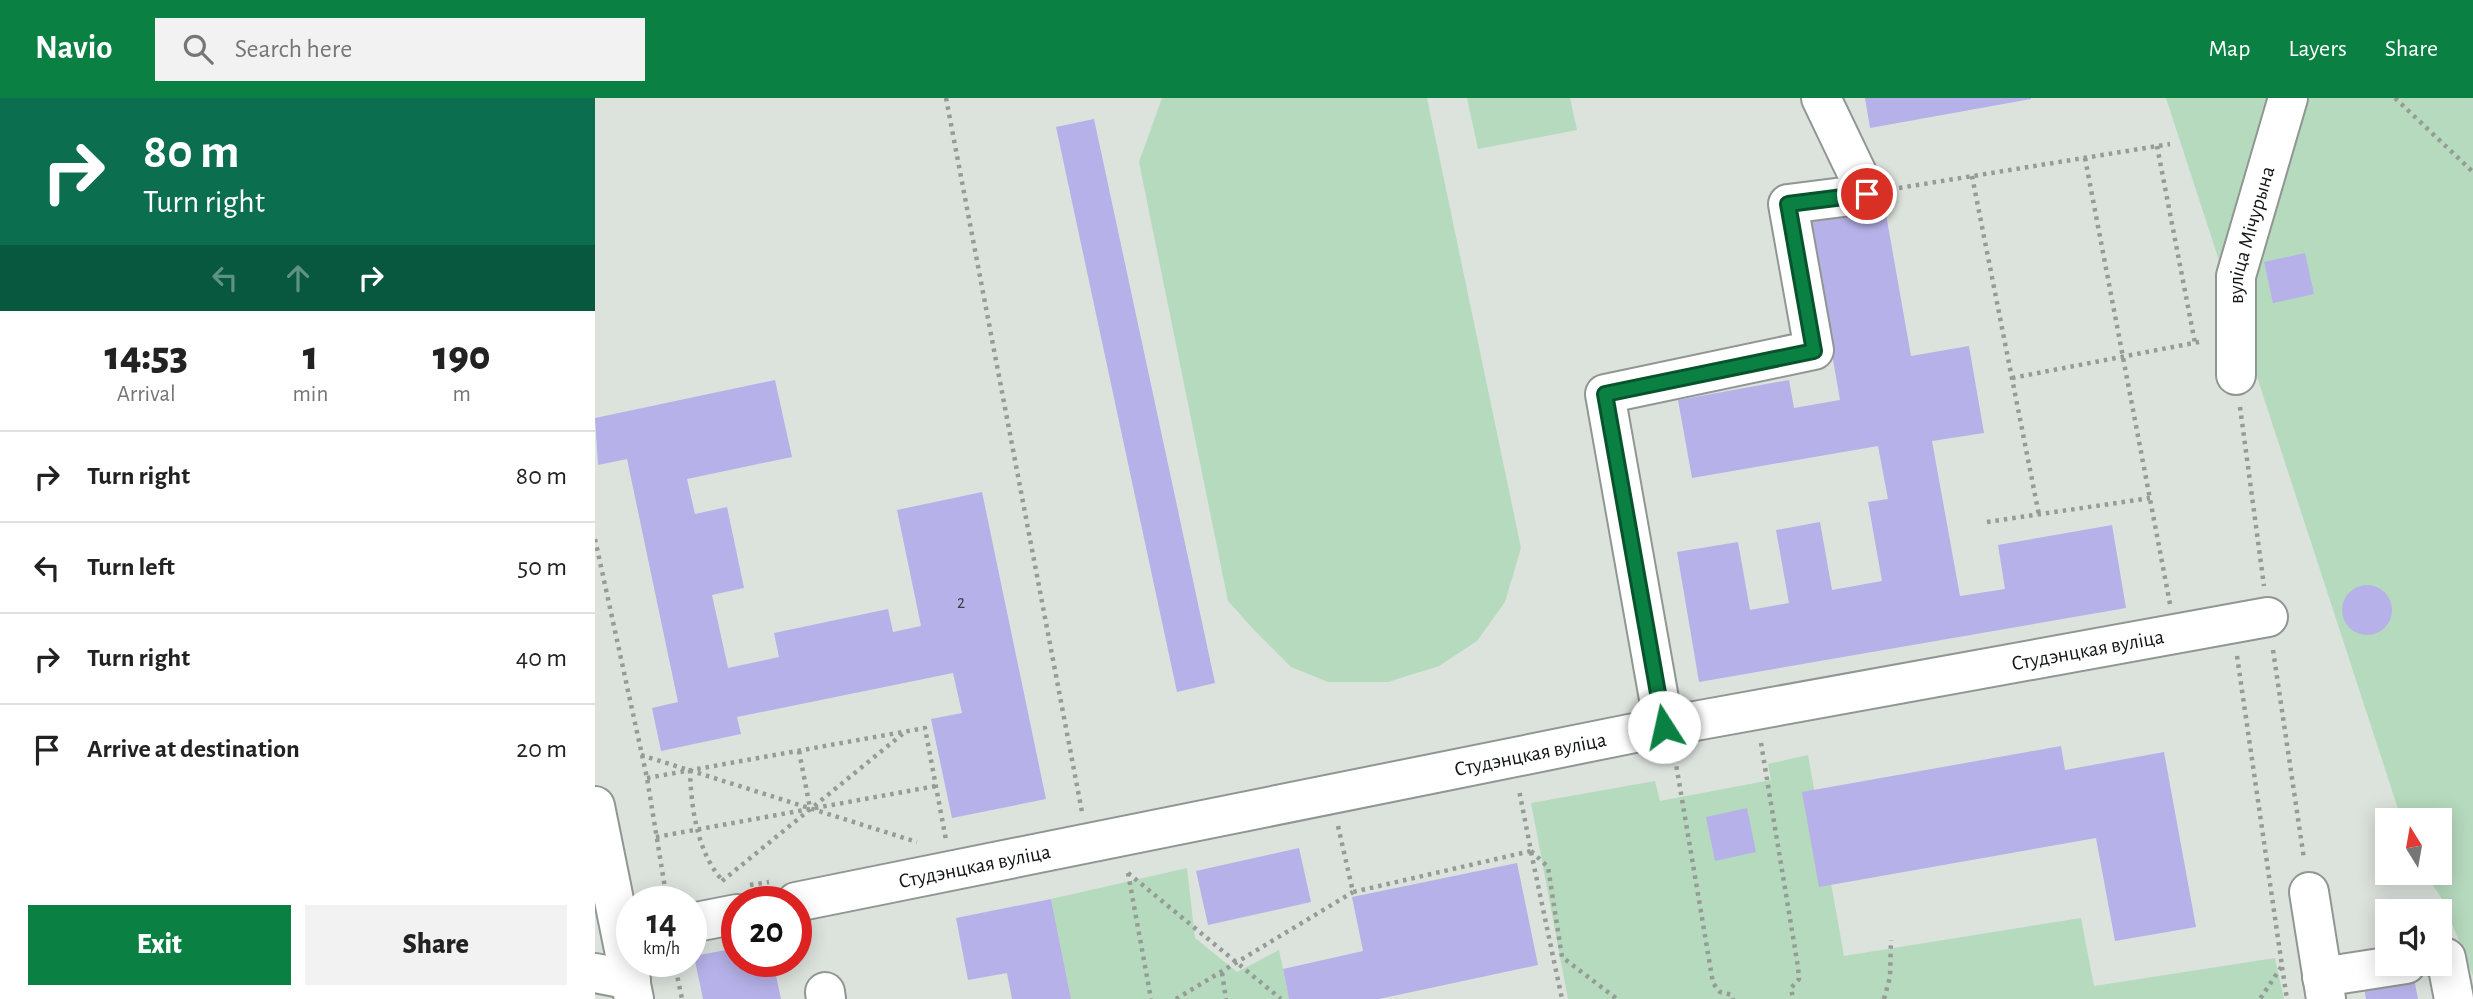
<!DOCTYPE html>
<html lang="en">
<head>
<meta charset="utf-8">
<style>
  body { margin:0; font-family:"Alegreya Sans",sans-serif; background:#f2f2f2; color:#222; height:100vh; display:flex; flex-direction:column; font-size:26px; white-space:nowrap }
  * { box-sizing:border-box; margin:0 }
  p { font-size:23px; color:#767676 }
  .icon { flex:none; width:38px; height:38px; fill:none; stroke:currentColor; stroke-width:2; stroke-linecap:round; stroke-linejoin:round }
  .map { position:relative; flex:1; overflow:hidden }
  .drawer { display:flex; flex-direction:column; background:#fff; width:595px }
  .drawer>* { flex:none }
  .hud { background:#0b6e4f; color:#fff; overflow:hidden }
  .needle { width:46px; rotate:349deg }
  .controls { position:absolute; left:1780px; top:710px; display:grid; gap:14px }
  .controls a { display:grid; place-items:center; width:77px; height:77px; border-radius:0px; background:#fff; box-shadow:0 4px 18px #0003; font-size:35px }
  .speed { position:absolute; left:21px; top:788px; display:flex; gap:14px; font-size:35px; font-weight:700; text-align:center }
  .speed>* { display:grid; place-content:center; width:91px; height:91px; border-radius:50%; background:#fff; box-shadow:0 4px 18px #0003; line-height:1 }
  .speed small { font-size:18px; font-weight:400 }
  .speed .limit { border:10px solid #d22; background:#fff; color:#111 }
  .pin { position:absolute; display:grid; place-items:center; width:60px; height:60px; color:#fff; margin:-30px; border:4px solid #fff; border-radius:50%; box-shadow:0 2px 7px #0007 }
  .me { position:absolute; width:77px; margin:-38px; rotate:350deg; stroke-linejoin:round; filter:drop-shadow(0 0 5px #0008) }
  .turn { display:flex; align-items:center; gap:24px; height:147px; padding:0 28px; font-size:32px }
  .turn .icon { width:91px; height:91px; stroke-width:2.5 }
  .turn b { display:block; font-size:49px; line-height:60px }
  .lanes { display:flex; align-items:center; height:66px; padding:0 28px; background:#0003; justify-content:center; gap:35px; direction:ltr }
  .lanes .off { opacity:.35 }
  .eta { display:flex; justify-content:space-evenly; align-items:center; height:119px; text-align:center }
  .eta b { font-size:42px; font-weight:800; line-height:49px }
  .primary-button { display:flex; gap:14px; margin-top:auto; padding:14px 28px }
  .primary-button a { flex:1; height:80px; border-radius:0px; background:#0b8043; color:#fff; font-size:28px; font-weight:800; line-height:80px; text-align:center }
  .primary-button a+a { background:#f2f2f2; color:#222 }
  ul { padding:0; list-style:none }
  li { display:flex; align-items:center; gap:21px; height:91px; padding:0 28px; border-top:2px solid #e0e0e0 }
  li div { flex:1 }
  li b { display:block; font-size:26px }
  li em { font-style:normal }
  header { display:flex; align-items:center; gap:42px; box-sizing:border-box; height:98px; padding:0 35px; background:#0b8043; color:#fff }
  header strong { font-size:33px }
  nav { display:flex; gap:38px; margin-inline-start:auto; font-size:24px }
  .search { width:490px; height:63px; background:#f2f2f2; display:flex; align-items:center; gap:18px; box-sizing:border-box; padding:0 24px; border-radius:0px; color:#767676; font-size:26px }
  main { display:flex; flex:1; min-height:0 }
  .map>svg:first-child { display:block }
  .green { fill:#b6dabd }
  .building { fill:#b6b1e8 }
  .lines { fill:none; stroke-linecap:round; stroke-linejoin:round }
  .minor-casing { stroke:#909792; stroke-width:42 }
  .major-casing { stroke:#909792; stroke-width:42 }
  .path { stroke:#959b96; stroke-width:4.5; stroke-dasharray:3.5 5; stroke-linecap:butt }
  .minor { stroke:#fff; stroke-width:38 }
  .major { stroke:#fff; stroke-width:38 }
  .route-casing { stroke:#07532c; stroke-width:18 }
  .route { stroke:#0b8043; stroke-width:12 }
  .labels { text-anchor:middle; stroke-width:6; stroke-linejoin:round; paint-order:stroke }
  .number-label { font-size:18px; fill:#3c3d49 }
  .street-label { font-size:21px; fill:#131614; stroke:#fff }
</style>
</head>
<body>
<header>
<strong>Navio</strong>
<div class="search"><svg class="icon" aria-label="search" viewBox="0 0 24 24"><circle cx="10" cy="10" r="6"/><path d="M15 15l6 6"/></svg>Search here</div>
<nav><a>Map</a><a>Layers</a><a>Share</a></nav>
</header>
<main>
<section class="drawer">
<div class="hud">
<div class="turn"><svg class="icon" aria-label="right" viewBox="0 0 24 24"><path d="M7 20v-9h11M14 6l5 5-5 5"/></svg><div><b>80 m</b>Turn right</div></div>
<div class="lanes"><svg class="icon off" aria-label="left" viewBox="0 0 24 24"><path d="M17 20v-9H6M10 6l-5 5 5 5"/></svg><svg class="icon off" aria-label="ahead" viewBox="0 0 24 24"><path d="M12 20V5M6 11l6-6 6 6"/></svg><svg class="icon" aria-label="right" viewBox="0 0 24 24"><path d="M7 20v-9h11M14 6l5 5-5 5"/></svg></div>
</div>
<div class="eta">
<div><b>14:53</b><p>Arrival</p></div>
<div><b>1</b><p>min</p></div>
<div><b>190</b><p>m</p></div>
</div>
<ul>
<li><svg class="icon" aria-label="right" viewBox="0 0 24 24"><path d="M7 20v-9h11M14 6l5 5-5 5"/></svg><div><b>Turn right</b></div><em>80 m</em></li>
<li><svg class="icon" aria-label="left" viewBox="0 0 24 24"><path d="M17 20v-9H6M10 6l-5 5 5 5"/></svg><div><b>Turn left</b></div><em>50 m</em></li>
<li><svg class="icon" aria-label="right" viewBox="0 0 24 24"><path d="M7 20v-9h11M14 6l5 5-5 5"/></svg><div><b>Turn right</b></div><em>40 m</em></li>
<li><svg class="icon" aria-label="arrive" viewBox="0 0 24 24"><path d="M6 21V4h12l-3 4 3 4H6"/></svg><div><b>Arrive at destination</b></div><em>20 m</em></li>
</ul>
<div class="primary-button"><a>Exit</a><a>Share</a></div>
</section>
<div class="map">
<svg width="1878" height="901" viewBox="0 0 1878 901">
  <rect width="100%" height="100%" fill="#dce3dd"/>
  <g class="green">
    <polygon points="567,0 832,0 926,450 910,504 882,543 844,568 793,584 733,584 696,569 661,534 633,503 544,64"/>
    <polygon points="872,0 975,0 982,32 883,51"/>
    <polygon points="1571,0 1878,0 1878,878 1847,801 1830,775 1844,775 1844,723 1807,723"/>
    <polygon points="1213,657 1249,858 1486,820 1499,888 1680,860 1689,901 973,901 936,705 1060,683 1065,703 1176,682 1173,666"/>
    <polygon points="592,770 600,840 642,874 684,852 694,901 476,901 456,801"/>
  </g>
  <g class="building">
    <polygon points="1270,0 1436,0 1436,1 1275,30"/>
    <polygon points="499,21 620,585 582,594 461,29"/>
    <polygon points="1289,105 1316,258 1374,248 1389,335 1337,343 1365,498 1410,491 1403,447 1517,427 1531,510 1104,584 1082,454 1143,444 1155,512 1194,505 1181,432 1225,424 1237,492 1287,483 1273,404 1293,401 1283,348 1097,380 1083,302 1194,282 1199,310 1245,302 1213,119"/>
    <polygon points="1710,155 1719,196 1678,205 1669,164"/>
    <polygon points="180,282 197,359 92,381 100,416 132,409 149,490 117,497 133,570 184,559 179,535 293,511 298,534 326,528 302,412 387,394 451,701 357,720 336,621 367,615 358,575 142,619 146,636 66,653 57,610 83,604 32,361 3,367 0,320"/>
    <circle cx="1772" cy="512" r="25"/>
    <polygon points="1466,648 1470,672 1569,654 1601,829 1520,843 1501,740 1224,789 1207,694"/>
    <polygon points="1152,710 1161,754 1120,763 1111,719"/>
    <polygon points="704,750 716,804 613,827 601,773"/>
    <polygon points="922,765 943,867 784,901 694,901 688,871 768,853 757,799"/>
    <polygon points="456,801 476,901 417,901 412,875 373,882 361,820"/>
    <polygon points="142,850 142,863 178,863 186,901 108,901 99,858"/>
    <polygon points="1818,875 1823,901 1771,901 1768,885"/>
  </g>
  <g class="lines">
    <defs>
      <g id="minor">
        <path id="s1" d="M1641 277V178L1693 0"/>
        <polyline points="1069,629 1010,296 1219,252 1193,106 1272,96 1226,0"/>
        <polyline points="1714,794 1731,901"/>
        <path id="s2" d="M201 804 1089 625 1673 519"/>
        <polyline points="96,825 142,816"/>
        <polyline points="1844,861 1851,860 1859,901"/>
        <polyline points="0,875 36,882"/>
        <polyline points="1727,879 1811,866"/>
        <polyline points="230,894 231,901"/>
      </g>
      <polyline id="major" points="0,708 39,901"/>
    </defs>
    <use href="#minor" class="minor-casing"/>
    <use href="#major" class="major-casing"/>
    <g class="path">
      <polyline points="351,0 487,714"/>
      <polyline points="1800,0 1878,74"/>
      <polyline points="1562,48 1600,245"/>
      <polyline points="1490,60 1575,506"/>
      <polyline points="1377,78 1444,417"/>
      <polyline points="1304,90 1575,46"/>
      <polyline points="1417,280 1609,243"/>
      <polyline points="1645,309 1669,488"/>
      <polyline points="1392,424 1555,400"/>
      <polyline points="0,441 52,680 72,802"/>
      <polyline points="1678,552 1709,761"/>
      <polyline points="1642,558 1687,868 1665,901"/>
      <polyline points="1166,645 1203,869 1204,881 1196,890 1198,901"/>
      <polyline points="204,653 215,710"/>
      <polyline points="46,657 322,744"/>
      <polyline points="1080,660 1118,885 1125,894 1137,897 1138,901"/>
      <path d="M95 672C96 709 102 755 128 783"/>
      <polyline points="52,680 330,630 351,742"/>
      <polyline points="743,728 758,794 936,753 924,692"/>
      <polyline points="61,739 341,688"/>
      <polyline points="936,753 953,769 967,859 1022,901"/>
      <polyline points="936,754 967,901"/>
      <polyline points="533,775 686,901"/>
      <polyline points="533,775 556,901"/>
      <polyline points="127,783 310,634"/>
      <polyline points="155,787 174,784"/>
      <polyline points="79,863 87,901"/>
      <polyline points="1687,869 1692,901"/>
      <polyline points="627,875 631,901"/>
      <polyline points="581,901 758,794"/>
      <polyline points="1289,901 1295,879 1296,842"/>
    </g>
    <use href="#minor" class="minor"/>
    <use href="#major" class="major"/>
  </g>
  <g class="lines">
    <defs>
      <polyline id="route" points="1069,629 1010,296 1219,253 1193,106 1272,96"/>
    </defs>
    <use href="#route" class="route-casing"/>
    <use href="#route" class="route"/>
  </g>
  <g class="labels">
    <g class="number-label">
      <text x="366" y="510">2</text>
    </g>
    <g class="street-label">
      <text dy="7" stroke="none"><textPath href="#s1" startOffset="142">вуліца Мічурына</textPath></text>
      <text dy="7" stroke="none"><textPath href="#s2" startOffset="1316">Студэнцкая вуліца</textPath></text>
      <text dy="7" stroke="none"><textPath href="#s2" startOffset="749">Студэнцкая вуліца</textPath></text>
      <text dy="7" stroke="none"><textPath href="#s2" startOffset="182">Студэнцкая вуліца</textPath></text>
    </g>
  </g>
</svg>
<div class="controls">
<a><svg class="needle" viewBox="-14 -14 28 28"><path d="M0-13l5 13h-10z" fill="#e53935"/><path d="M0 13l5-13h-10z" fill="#767676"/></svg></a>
<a><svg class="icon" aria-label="sound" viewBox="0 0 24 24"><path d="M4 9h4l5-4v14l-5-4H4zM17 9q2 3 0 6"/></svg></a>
</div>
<div class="speed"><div>14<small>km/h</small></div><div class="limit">20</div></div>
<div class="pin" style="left:1272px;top:96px;background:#d93025"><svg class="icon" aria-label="arrive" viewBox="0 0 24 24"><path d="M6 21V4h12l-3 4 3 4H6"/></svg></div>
<svg class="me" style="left:1069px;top:629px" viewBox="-20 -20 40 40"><circle r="19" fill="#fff"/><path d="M0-13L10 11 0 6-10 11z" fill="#0b8043"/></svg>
</div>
</main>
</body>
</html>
